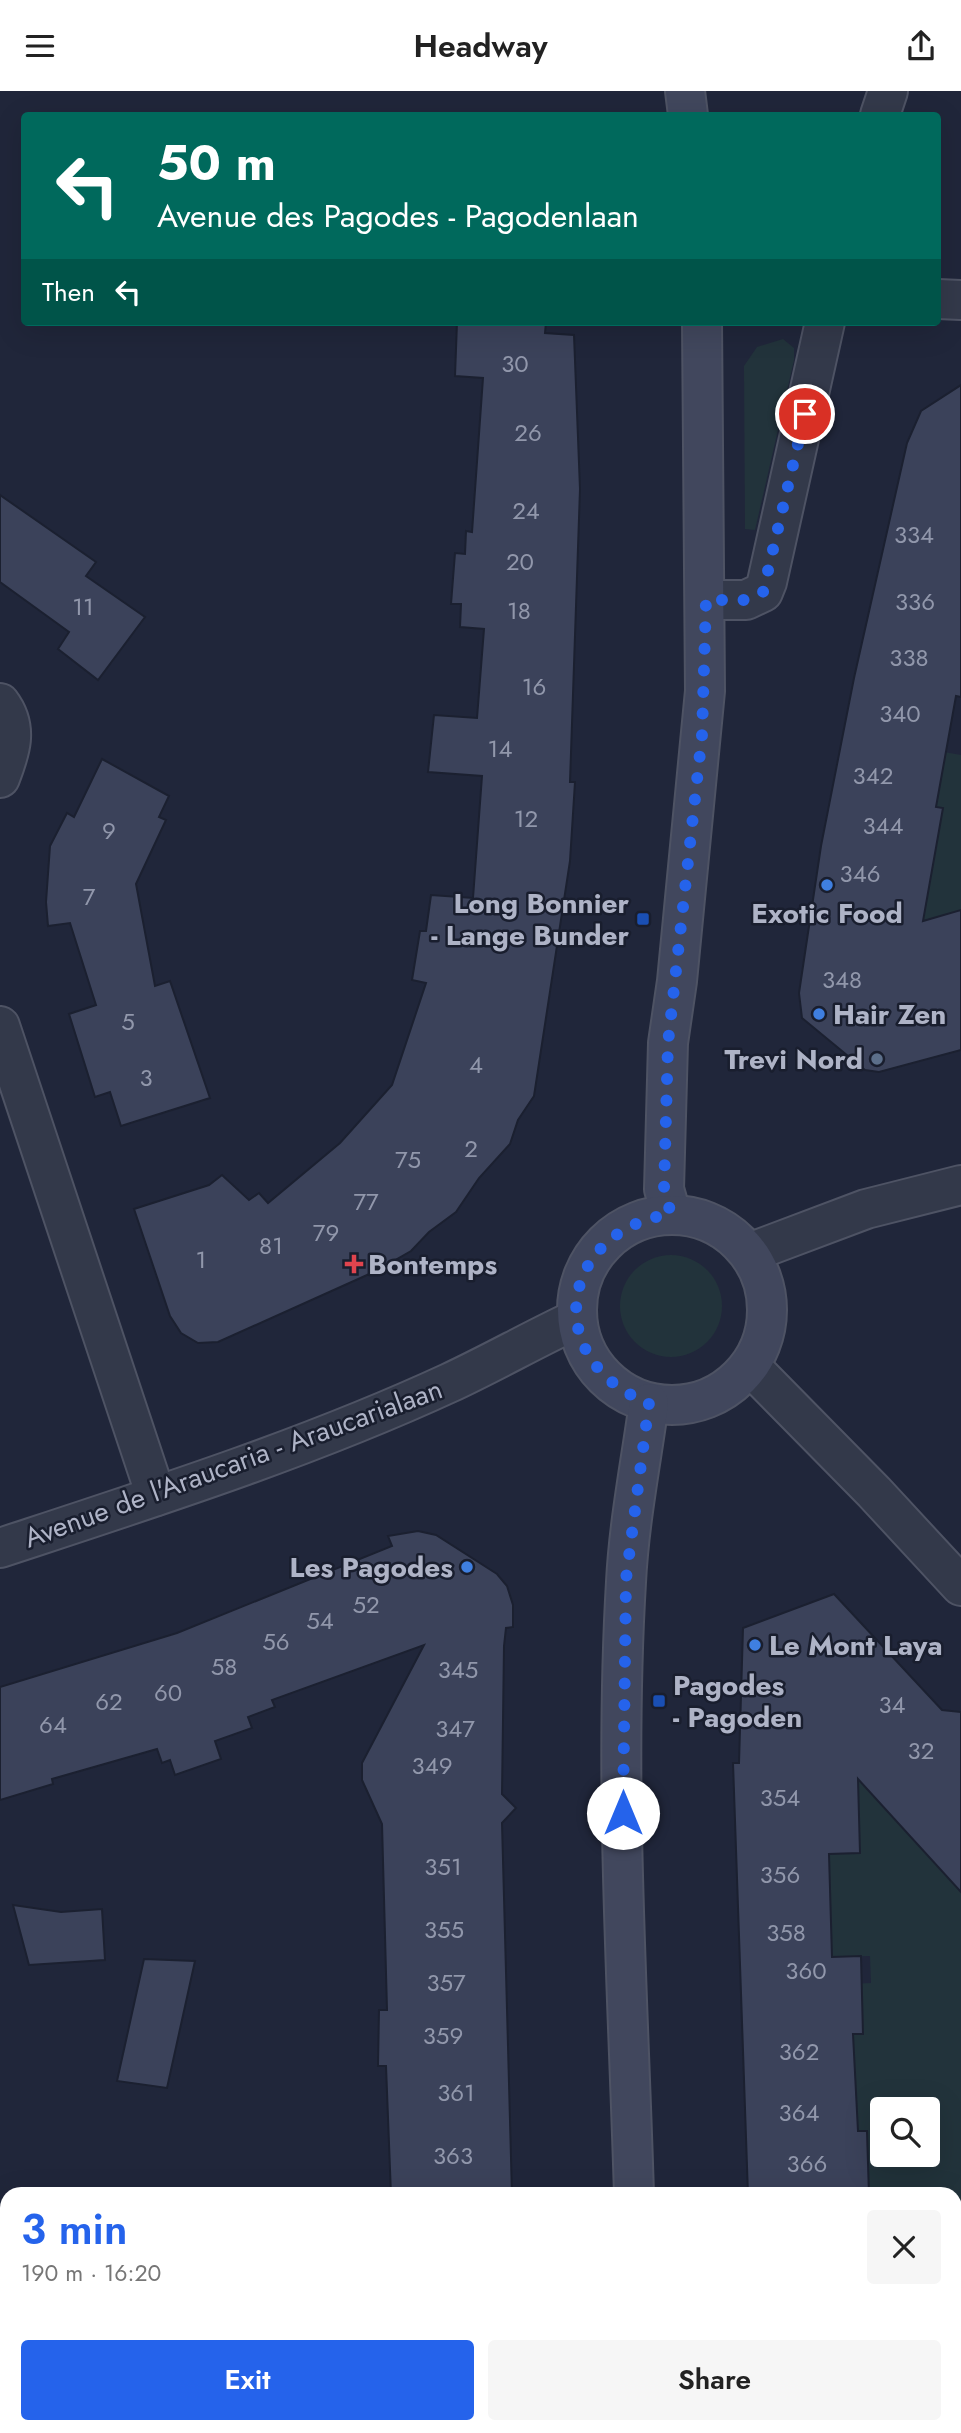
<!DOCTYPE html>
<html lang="en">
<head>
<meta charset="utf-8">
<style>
  body { margin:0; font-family:Jost,sans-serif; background:#f6f6f6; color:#222; height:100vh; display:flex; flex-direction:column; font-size:26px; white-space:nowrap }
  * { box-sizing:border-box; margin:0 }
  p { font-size:23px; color:#767676 }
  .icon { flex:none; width:38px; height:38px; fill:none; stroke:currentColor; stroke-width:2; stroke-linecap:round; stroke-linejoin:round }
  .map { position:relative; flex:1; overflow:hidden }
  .sheet { position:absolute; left:0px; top:2096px; width:962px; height:247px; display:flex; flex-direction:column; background:#fff; border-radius:21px 21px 0 0; box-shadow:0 7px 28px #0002 }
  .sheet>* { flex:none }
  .hud { position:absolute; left:21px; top:21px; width:920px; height:214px; border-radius:7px; box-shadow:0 7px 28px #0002; background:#00695c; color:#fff; overflow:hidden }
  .buttons { position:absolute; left:870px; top:2006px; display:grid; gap:14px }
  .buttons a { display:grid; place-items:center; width:70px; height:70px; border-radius:7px; background:#fff; box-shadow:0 7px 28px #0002; font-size:35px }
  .pin { position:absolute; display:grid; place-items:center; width:60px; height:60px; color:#fff; margin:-30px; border:4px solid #fff; border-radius:50%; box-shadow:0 2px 7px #0007 }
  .me { position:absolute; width:77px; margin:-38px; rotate:0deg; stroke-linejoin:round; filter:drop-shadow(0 0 5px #0008) }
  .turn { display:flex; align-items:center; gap:24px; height:147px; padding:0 21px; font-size:32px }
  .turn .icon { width:91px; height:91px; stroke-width:2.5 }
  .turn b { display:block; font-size:49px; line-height:60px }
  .then { display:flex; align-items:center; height:66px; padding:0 21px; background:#0003; gap:14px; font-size:26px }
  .round { display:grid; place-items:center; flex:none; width:74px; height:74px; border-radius:7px; background:#f6f6f6 }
  .headline { display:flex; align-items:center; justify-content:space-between; height:119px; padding:0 21px }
  h1 { font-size:42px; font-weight:600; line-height:52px; color:#2563eb }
  .primary-button { display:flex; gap:14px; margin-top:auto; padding:14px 21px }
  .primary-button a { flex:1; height:80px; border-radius:7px; background:#2563eb; color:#fff; font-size:28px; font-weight:600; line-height:80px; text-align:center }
  .primary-button a+a { background:#f6f6f6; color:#222 }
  header { display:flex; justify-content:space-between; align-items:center; height:91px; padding:0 21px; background:#fff; font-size:32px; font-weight:600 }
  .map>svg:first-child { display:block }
  .green { fill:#22333b; fill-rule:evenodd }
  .building { fill:#3b425a; stroke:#1b2030; stroke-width:2 }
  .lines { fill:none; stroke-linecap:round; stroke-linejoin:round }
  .street-casing { stroke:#4e5364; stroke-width:42 }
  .secondary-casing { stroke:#4e5364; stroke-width:42 }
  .street { stroke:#33394a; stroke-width:38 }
  .secondary { stroke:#41475d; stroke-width:38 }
  .route { stroke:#2563eb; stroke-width:12; stroke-dasharray:0 21.6 }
  .shop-dot { fill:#3f7fe0; stroke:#191e2e; stroke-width:2.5 }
  .transit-dot { fill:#1a4fb4; stroke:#191e2e; stroke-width:2.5 }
  .service-dot { fill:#5c6f8a; stroke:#191e2e; stroke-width:2.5 }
  .health-dot { fill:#e0444e; stroke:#191e2e; stroke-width:2.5 }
  .labels { text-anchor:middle; stroke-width:5; stroke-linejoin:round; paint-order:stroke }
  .number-label { font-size:24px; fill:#9197ab }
  .poi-label { font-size:28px; font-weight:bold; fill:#aeb3c6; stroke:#191e2e; text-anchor:start }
  .street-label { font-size:28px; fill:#aeb3c6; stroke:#191e2e }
</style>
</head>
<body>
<header><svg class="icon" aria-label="menu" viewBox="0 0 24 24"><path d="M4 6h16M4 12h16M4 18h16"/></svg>Headway<svg class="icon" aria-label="share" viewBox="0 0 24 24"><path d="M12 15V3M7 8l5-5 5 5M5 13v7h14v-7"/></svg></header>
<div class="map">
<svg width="961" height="2342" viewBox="0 0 961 2342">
  <rect width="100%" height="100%" fill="#20263a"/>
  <g class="green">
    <polygon points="783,248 794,257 794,269 755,439 745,438 744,275 757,256"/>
    <polygon points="944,661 961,664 961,819 942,825 950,857 887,839 942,717 934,715"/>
    <circle cx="671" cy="1215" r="51"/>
    <path d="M874 1653 961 1788V2247L956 2248V2104L869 2103 867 2040H852L853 1943H863L862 1915 848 1893 871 1892 870 1865 832 1866 824 1763 860 1762V1731L802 1670ZM882 2018H928V2063H882Z"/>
    <polygon points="879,2336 933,2336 934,2342 879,2342"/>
  </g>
  <g class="building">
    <polygon points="457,231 546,231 545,242 574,244 580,398 570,691 575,691 570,770 534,1005 518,1029 510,1053 479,1087 456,1121 429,1141 411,1160 376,1180 218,1251 198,1252 181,1242 170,1225 134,1118 209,1094 222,1084 249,1109 259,1102 268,1112 340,1052 392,994 426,892 412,889 420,840 426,840 431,804 473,807 482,685 428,681 434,624 477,627 484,538 460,536 461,513 451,513 455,462 465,463 466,440 472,441 483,287 455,285"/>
    <polygon points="961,294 961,606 956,605 936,716 943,717 923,830 961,819 961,959 879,981 865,979 802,927 799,902 821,755 854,587 907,352 921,320"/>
    <polygon points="0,404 96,471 86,485 145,526 98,589 58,558 69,541 0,491"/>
    <polygon points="102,668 169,705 159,726 166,729 136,793 155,895 170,890 210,1007 121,1035 110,1001 95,1006 69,923 96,914 70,832 48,835 46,811 50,755 67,722 74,726"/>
    <polygon points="418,1440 436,1444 497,1483 507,1495 513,1514 513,1536 506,1537 504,1555 502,1703 516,1717 502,1732 512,2104 391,2104 386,1975 378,1975 379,1919 387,1919 382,1733 362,1689 362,1672 424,1554 272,1609 275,1616 248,1626 252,1637 215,1650 221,1668 175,1684 170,1669 162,1672 157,1658 52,1688 53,1693 0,1709 0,1596 177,1542 392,1455 388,1445"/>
    <polygon points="834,1503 942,1619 961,1621 961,1801 858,1688 860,1762 829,1763 832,1866 861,1865 863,1943 853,1943 858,2040 867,2040 869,2104 748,2104 733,1672 739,1672 743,1537"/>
    <polygon points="13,1814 61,1821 102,1818 105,1869 29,1874"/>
    <polygon points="144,1868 195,1870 167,1997 117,1990"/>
  </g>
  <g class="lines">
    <defs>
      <g id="street">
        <polyline points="880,24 888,0"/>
        <polyline points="938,208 961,209"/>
        <polyline points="706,509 746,509 763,501 767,491 825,231"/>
        <path d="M0 612C19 637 10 661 0 687"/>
        <polyline points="0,935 156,1405"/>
        <polyline points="749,1162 866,1118 961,1094"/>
        <polyline points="750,1275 874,1401 961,1495"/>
        <path d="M0 1457C149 1408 306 1358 449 1292 492 1272 534 1248 577 1228"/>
      </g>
      <g id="secondary">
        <polyline points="685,0 688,24"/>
        <polyline points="671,1123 664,1098 668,952 677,890 705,600 702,231"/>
        <circle cx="672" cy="1219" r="95"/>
        <path d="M634 2104C628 1900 614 1694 626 1491 629 1431 641 1371 649 1312"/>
        <polyline points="640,2336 640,2342"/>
      </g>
    </defs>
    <use href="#street" class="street-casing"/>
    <use href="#secondary" class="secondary-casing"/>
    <use href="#street" class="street"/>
    <use href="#secondary" class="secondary"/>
  </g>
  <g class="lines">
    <path class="route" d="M623 1722 626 1488 649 1312C541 1271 557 1140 671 1123L664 1098 668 952 702 644 706 509H746L763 501 805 323"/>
  </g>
  <g class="shop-dot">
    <circle cx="827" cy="794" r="7"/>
    <circle cx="819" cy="923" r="7"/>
    <circle cx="467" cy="1476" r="7"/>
    <circle cx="755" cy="1554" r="7"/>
  </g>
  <g class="transit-dot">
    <rect x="636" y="821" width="14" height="14" rx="3.5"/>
    <rect x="652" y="1603" width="14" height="14" rx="3.5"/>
  </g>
  <circle class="service-dot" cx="877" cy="968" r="7"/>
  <path class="health-dot" d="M350.5 1162.5h7v7h7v7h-7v7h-7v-7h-7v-7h7z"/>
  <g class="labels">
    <g class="number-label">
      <text x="515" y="281">30</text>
      <text x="528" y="350">26</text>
      <text x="526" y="428">24</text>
      <text x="914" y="452">334</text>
      <text x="520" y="479">20</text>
      <text x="915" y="519">336</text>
      <text x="83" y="524">11</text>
      <text x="519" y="528">18</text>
      <text x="909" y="575">338</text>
      <text x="534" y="604">16</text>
      <text x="900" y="631">340</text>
      <text x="500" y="666">14</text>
      <text x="873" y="693">342</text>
      <text x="526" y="736">12</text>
      <text x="883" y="743">344</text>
      <text x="109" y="748">9</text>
      <text x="860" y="791">346</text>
      <text x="89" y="814">7</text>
      <text x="842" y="897">348</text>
      <text x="128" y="939">5</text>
      <text x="476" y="982">4</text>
      <text x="146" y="995">3</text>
      <text x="471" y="1066">2</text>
      <text x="408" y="1077">75</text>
      <text x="366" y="1119">77</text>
      <text x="326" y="1150">79</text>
      <text x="271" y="1163">81</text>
      <text x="201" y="1177">1</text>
      <text x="366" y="1522">52</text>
      <text x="320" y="1538">54</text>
      <text x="276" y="1559">56</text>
      <text x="224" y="1584">58</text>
      <text x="458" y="1587">345</text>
      <text x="168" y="1610">60</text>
      <text x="109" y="1619">62</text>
      <text x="892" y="1622">34</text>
      <text x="53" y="1642">64</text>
      <text x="455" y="1646">347</text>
      <text x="921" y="1668">32</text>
      <text x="432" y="1683">349</text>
      <text x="780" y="1715">354</text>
      <text x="443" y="1784">351</text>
      <text x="780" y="1792">356</text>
      <text x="444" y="1847">355</text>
      <text x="786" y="1850">358</text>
      <text x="806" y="1888">360</text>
      <text x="446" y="1900">357</text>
      <text x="443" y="1953">359</text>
      <text x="799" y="1969">362</text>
      <text x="456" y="2010">361</text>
      <text x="799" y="2030">364</text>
      <text x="453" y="2073">363</text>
      <text x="807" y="2081">366</text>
    </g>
    <g class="poi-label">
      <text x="629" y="822" text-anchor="end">Long Bonnier<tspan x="629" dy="32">- Lange Bunder</tspan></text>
      <text x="827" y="832" text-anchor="middle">Exotic Food</text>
      <text x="833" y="933">Hair Zen</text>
      <text x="863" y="978" text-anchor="end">Trevi Nord</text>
      <text x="368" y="1183">Bontemps</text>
      <text x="453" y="1486" text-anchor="end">Les Pagodes</text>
      <text x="769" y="1564">Le Mont Laya</text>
      <text x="673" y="1604">Pagodes<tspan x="673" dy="32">- Pagoden</tspan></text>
    </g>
    <g class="street-label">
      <text transform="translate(233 1372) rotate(-20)" y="10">Avenue de l'Araucaria - Araucarialaan</text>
    </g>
  </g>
</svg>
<div class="buttons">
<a><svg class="icon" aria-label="search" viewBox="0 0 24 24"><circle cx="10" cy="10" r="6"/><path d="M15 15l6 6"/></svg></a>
</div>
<div class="pin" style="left:805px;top:323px;background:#d93025"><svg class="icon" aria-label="arrive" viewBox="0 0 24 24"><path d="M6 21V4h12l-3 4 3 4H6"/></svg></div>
<svg class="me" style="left:623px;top:1722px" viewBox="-20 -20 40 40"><circle r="19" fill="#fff"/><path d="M0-13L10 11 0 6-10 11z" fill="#2563eb"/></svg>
<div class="hud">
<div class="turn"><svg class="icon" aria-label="left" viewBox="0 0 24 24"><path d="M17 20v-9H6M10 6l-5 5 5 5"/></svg><div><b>50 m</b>Avenue des Pagodes - Pagodenlaan</div></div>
<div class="then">Then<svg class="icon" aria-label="left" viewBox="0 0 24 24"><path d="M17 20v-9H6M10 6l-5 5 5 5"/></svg></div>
</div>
<section class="sheet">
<div class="headline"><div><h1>3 min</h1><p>190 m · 16:20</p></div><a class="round"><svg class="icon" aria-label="close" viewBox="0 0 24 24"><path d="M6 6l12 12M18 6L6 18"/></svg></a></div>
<div class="primary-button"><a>Exit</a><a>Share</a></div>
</section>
</div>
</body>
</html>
